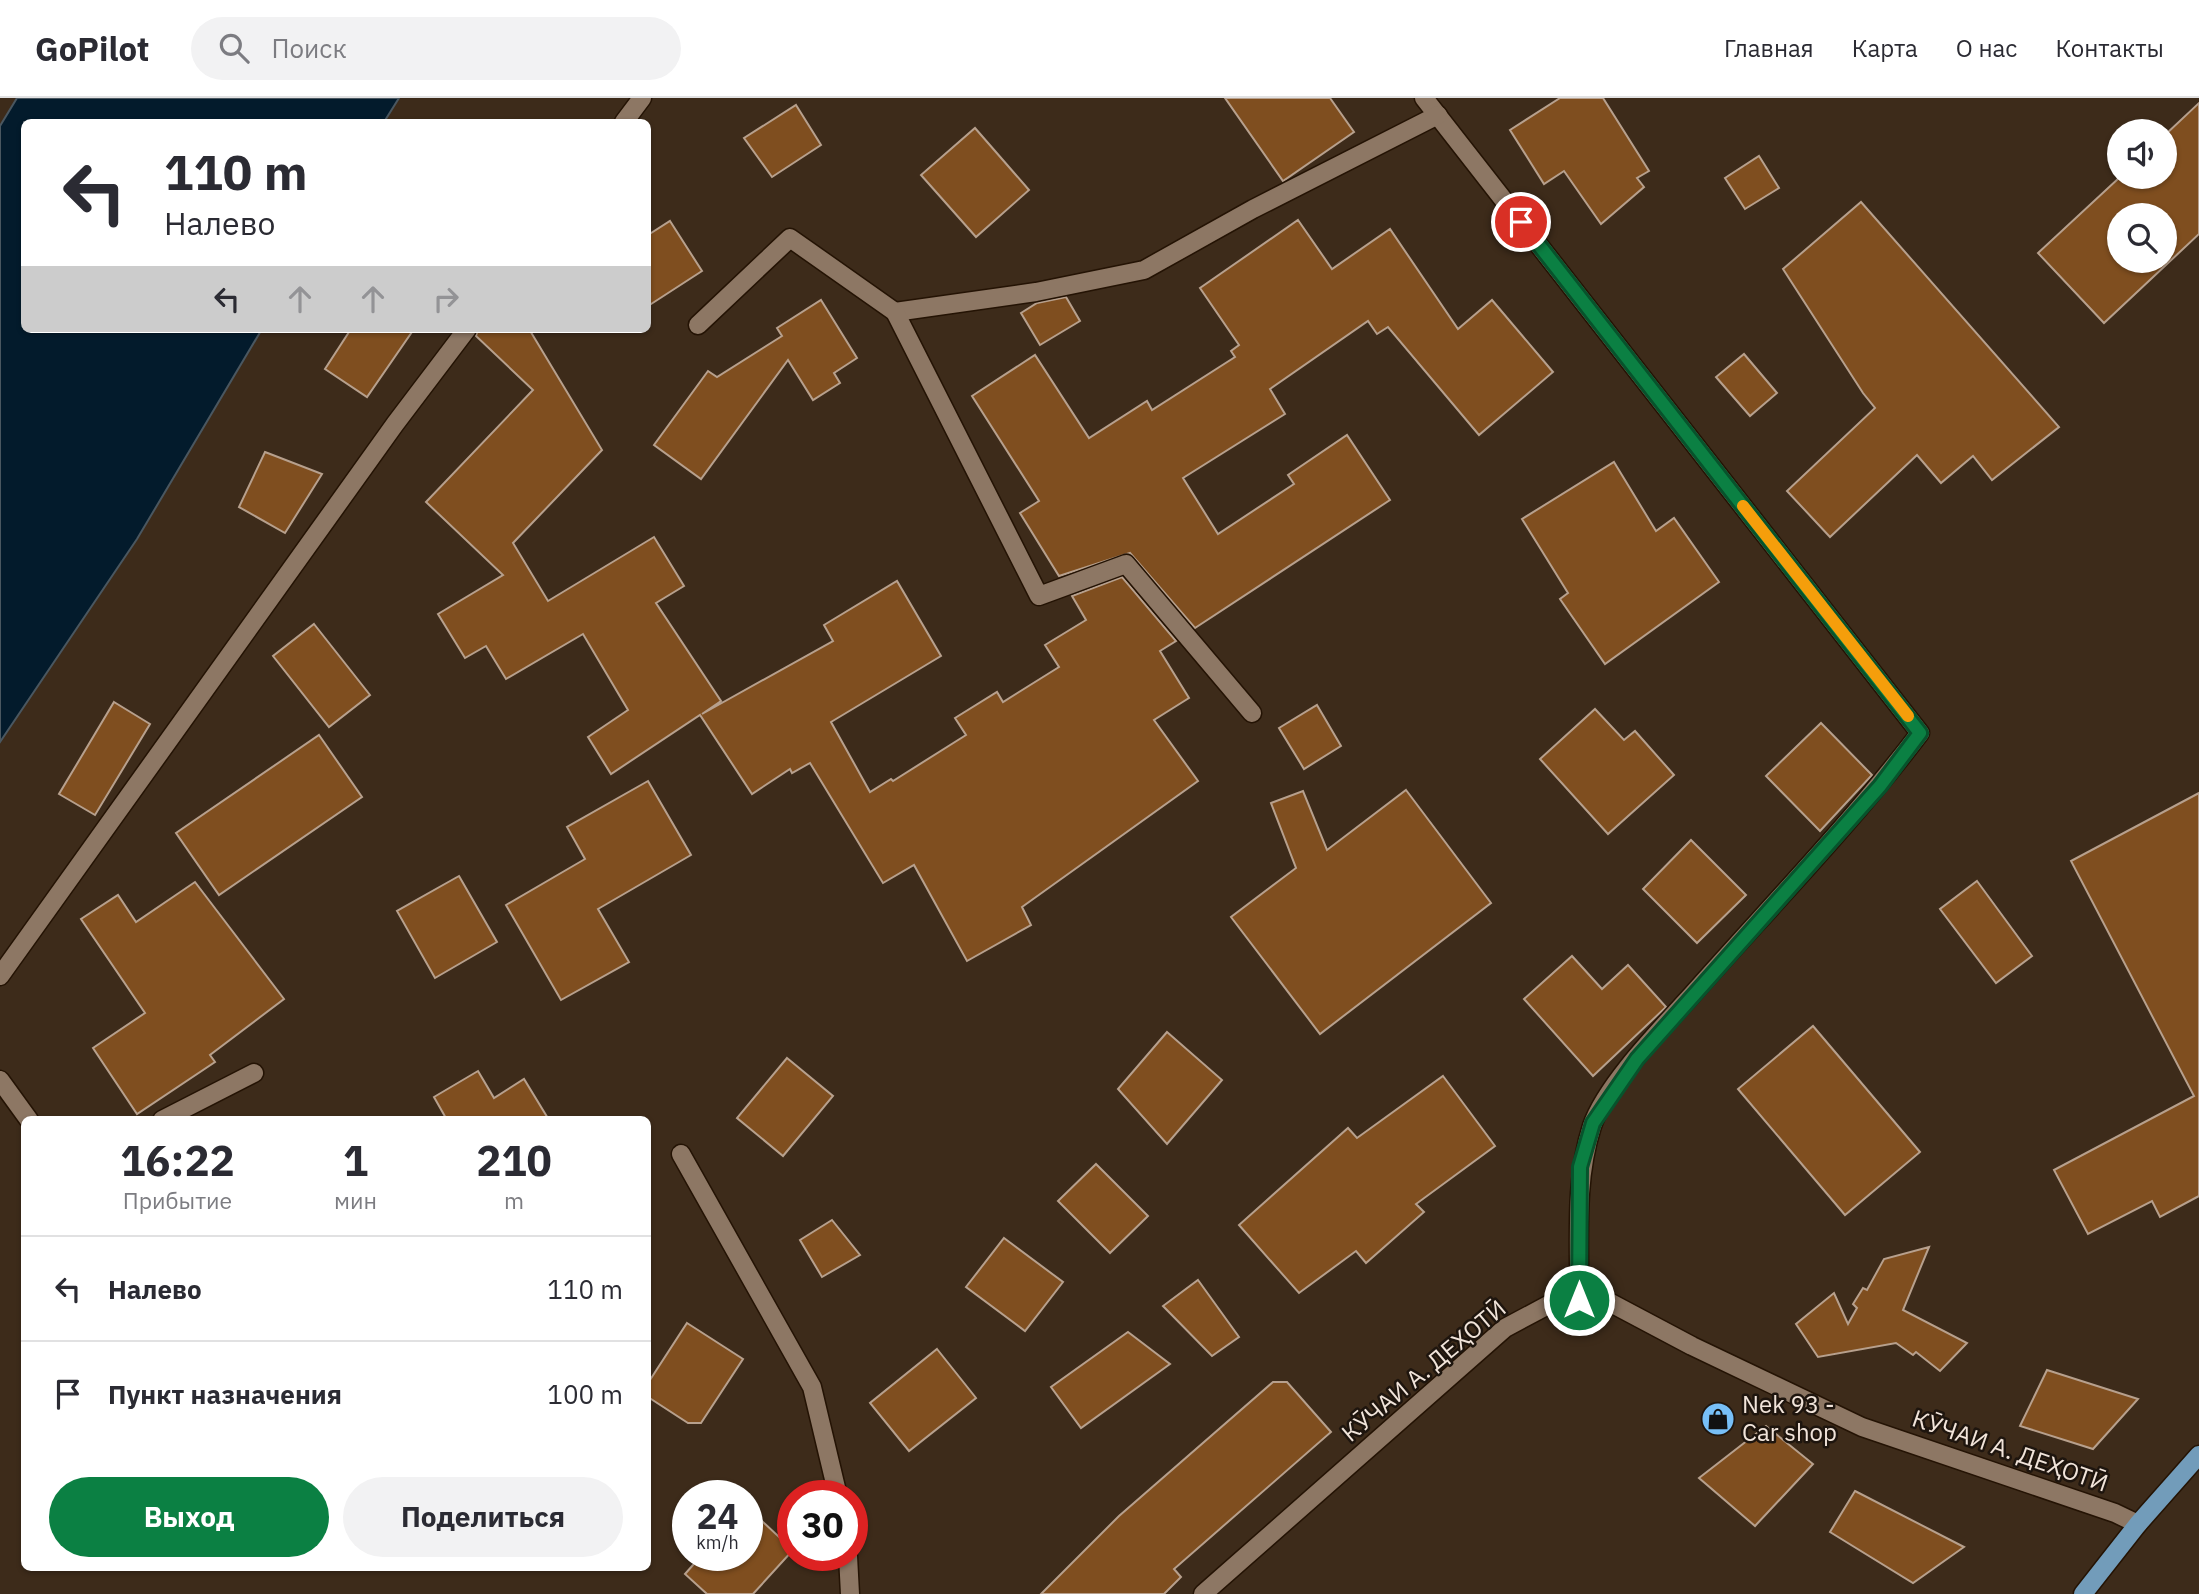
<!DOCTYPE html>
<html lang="ru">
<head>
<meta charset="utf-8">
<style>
  body { margin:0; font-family:"IBM Plex Sans",sans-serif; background:#f2f2f3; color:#2b2b33; height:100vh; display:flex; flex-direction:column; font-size:26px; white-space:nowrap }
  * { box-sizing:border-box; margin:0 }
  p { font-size:23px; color:#7c7c81 }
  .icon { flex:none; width:38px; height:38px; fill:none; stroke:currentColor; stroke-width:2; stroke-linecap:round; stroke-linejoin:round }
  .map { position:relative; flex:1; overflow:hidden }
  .panel { position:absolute; left:21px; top:1018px; width:630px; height:455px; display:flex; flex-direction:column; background:#fff; border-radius:10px; box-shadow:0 2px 5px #0004 }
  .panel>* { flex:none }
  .guide { position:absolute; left:21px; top:21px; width:630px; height:214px; border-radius:10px; box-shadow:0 2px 5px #0004; background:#fff; color:#2b2b33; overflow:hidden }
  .buttons { position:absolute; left:2107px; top:21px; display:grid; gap:14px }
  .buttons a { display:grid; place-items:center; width:70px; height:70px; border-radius:50%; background:#fff; box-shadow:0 2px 5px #0004; font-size:35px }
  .speed { position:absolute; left:672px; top:1382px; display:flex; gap:14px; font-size:35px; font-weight:700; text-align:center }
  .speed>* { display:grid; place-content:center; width:91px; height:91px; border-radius:50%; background:#fff; box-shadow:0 2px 5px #0004; line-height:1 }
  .speed small { font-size:18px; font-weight:400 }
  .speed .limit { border:10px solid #d22; background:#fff; color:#111 }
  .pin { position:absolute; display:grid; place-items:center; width:60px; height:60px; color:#fff; margin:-30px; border:4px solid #fff; border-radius:50%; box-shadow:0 2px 7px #0007 }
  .me { position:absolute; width:77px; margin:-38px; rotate:0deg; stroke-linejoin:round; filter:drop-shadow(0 0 5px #0008) }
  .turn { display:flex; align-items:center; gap:24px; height:147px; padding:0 28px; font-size:32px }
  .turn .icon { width:91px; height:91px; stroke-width:2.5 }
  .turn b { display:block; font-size:49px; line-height:60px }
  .lanes { display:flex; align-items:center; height:66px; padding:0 28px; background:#0003; justify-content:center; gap:35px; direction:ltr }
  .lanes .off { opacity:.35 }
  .eta { display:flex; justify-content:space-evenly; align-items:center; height:119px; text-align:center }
  .eta b { font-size:42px; font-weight:700; line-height:49px }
  .button { display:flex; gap:14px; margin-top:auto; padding:14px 28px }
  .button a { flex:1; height:80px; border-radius:42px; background:#0b8043; color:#fff; font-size:28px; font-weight:700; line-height:80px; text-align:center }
  .button a+a { background:#f2f2f3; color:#2b2b33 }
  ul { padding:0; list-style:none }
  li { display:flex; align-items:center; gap:21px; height:105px; padding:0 28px; border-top:2px solid #e1e1e2 }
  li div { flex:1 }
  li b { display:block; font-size:26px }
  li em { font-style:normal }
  header { display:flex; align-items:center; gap:42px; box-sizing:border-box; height:98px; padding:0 35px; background:#fff; border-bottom:2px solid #e1e1e2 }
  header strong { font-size:33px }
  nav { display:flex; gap:38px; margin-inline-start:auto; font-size:24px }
  .search { width:490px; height:63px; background:#f2f2f3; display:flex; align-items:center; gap:18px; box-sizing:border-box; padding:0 24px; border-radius:38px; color:#7c7c81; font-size:26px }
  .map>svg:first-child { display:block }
  .water { fill:#031b2c; stroke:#4a5760; stroke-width:2 }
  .building { fill:#7f4e1f; stroke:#b7a08d; stroke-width:2; fill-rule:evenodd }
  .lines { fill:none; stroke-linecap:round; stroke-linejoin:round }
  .minor-casing { stroke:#241304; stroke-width:21 }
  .major-casing { stroke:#241304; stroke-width:21 }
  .minor { stroke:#8d7764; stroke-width:18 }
  .major { stroke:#729cba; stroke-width:18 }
  .route-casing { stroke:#07532c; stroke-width:18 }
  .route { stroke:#0b8043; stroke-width:12 }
  .slow { stroke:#f59e0b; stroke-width:12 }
  .labels { text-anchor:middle; stroke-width:5; stroke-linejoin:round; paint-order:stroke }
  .street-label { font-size:24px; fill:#f1e4da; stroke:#1e150e }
  .poi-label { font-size:24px; fill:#f1e4da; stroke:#1e150e; text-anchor:start }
</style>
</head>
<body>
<header>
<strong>GoPilot</strong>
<div class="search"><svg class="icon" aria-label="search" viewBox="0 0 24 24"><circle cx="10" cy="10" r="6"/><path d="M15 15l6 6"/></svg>Поиск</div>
<nav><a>Главная</a><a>Карта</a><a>О нас</a><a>Контакты</a></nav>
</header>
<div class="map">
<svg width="2199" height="1496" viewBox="0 0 2199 1496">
  <rect width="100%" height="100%" fill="#3d2b1a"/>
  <polygon class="water" points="17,0 399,0 384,24 24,24 24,231 262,231 137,441 0,644 0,28"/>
  <g class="building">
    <polygon points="1225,0 1330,0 1354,34 1283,83"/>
    <polygon points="1560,0 1603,0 1649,73 1637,80 1644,89 1601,126 1564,73 1544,86 1510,32"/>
    <path d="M2199 5V136L2104 225 2038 155 2120 79H2165V37ZM2119 117H2165V163H2119Z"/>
    <polygon points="796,7 821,47 772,79 744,40"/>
    <polygon points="975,30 1029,92 976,139 921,77"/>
    <polygon points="1759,58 1779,90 1745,111 1725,80"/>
    <polygon points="1861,104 2059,329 1992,382 1973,358 1941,385 1917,357 1830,439 1787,393 1875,310 1863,295 1783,171"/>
    <polygon points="1298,122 1332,171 1390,131 1458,231 1492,202 1553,274 1479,337 1388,229 1377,236 1368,223 1270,291 1285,316 1183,380 1218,436 1294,386 1288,377 1347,337 1390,402 1195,530 1130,455 1059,478 1020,415 1039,403 972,298 1035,257 1089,340 1147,303 1152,312 1235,259 1231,253 1239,247 1200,190"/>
    <polygon points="670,123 702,173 648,208 648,137"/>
    <polygon points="1066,199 1080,223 1040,247 1021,215 1037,205"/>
    <polygon points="821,202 857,260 834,275 840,285 813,302 788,262 701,381 654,347 708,273 717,279 782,238 777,230"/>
    <polygon points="351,231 414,231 367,299 325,271"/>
    <polygon points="478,231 529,231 602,352 513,445 548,503 654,439 684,488 656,505 721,603 702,616 833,543 824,527 897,483 941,558 831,624 870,694 891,681 893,683 966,637 955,620 997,594 1003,604 1059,569 1045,547 1086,522 1072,498 1122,479 1176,543 1160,553 1189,600 1154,622 1198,683 1022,809 1031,827 967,863 914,767 883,785 810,665 792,675 790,671 752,696 700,617 611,676 588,639 628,612 583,536 506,581 486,548 465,560 438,516 503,477 426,404 533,292 476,238"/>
    <polygon points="1744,256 1777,295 1750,318 1716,279"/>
    <polygon points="265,354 322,376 285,435 239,409"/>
    <polygon points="1614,364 1656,433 1674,420 1719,484 1605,566 1560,501 1568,495 1522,421"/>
    <polygon points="314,526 370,597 329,629 273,558"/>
    <polygon points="114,604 150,626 95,717 59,696"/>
    <polygon points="1317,607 1341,648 1304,671 1279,630"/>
    <polygon points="1595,611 1624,642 1635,633 1674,677 1608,736 1540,661"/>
    <polygon points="1821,625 1872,677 1820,733 1766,678"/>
    <polygon points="319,637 362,699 219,797 176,735"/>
    <polygon points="648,683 691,757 598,811 629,864 561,902 506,807 585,761 567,729"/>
    <polygon points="1406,692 1491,805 1320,936 1231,819 1296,770 1271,705 1303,693 1327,752"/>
    <polygon points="2199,695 2199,1098 2160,1119 2152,1103 2088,1136 2054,1072 2194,998 2071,763"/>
    <polygon points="1691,742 1746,797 1697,845 1643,791"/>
    <polygon points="459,778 497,844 435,880 397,813"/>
    <polygon points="1977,783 2032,858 1996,885 1940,811"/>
    <polygon points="195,784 284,901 210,957 215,964 137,1016 93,950 145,915 81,821 118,797 136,824"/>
    <polygon points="1572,858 1602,891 1628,867 1666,909 1593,978 1524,901"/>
    <polygon points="1813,928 1920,1054 1845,1117 1738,991"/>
    <polygon points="1167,934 1222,982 1167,1046 1118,991"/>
    <polygon points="787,960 833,998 783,1058 737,1020"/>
    <polygon points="478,973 494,1000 524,981 549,1022 447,1022 434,999"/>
    <polygon points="1443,978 1495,1048 1416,1106 1424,1114 1366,1165 1356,1153 1299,1195 1239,1127 1348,1030 1357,1040"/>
    <polygon points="1096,1066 1148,1118 1110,1155 1058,1103"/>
    <polygon points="832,1122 860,1157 822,1179 800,1142"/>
    <polygon points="1004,1140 1063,1184 1025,1233 966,1189"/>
    <polygon points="1929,1149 1903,1212 1967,1245 1940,1273 1916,1254 1913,1257 1896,1245 1818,1259 1796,1226 1834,1195 1848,1226 1857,1210 1853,1206 1863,1190 1867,1192 1884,1161"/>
    <polygon points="1198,1182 1239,1239 1212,1258 1163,1208"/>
    <polygon points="687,1225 743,1261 701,1325 688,1325 648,1299 648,1285"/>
    <polygon points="1128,1234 1170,1266 1081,1330 1051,1289"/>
    <polygon points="937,1251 976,1300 909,1353 870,1305"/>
    <polygon points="2047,1272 2138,1301 2093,1351 2020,1328"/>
    <polygon points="1273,1284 1287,1284 1331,1334 1174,1471 1181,1479 1164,1496 1041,1496 1119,1418"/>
    <polygon points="1766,1328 1813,1366 1755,1428 1699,1380"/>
    <polygon points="1855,1393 1964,1449 1913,1485 1830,1434"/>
    <polygon points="747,1409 793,1452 753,1496 707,1496 685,1476 701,1458 747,1458"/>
  </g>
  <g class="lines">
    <defs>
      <g id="minor">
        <path d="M1424 0 1920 635C1850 727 1768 811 1691 898 1661 931 1606 987 1592 1028 1574 1084 1580 1144 1579 1202"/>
        <polyline points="624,24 642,0"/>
        <polyline points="895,214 1036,194 1144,172 1253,111 1438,17"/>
        <polyline points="698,227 790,140 895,214 1039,498 1126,466 1252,615"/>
        <polyline points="0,878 395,326 467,231"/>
        <polyline points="0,982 29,1022"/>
        <polyline points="162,1022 254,975"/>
        <polyline points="681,1056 812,1289 838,1398"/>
        <polyline points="848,1458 850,1496"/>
        <polyline points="1203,1496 1505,1230 1550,1206 1579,1202 1609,1204 1692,1248 1862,1329 2115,1415 2138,1426"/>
      </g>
      <polyline id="major" points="2083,1496 2138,1426 2199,1357"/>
    </defs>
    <use href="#minor" class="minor-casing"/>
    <use href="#major" class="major-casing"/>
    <use href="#minor" class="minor"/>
    <use href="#major" class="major"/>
  </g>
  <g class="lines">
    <defs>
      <polyline id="route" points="1521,124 1920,635 1880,688 1637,961 1593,1025 1580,1069 1579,1202"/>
    </defs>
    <use href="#route" class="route-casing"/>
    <use href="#route" class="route"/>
    <polyline class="slow" points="1743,408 1908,618"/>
  </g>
  <defs>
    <symbol id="shop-disc" viewBox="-11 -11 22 22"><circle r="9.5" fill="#77bff7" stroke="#1e150e"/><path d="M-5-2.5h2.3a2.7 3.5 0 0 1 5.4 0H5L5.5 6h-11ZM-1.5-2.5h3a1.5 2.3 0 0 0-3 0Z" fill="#111"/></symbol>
  </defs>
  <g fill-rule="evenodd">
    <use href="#shop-disc" x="1699" y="1302" width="38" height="38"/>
  </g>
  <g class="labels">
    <g class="street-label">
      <text transform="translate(1424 1273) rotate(-40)" y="8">КӮЧАИ А. ДЕҲОТӢ</text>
      <text transform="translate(2010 1353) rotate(19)" y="8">КӮЧАИ А. ДЕҲОТӢ</text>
    </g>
    <g class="poi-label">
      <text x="1742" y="1315">Nek 93 -<tspan x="1742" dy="28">Car shop</tspan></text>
    </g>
  </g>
</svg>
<div class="buttons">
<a><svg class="icon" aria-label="sound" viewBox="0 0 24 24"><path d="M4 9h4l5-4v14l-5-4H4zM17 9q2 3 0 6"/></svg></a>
<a><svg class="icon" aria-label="search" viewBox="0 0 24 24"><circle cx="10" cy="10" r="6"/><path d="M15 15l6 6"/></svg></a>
</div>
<div class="speed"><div>24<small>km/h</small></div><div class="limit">30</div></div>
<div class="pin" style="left:1521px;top:124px;background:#d93025"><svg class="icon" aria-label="arrive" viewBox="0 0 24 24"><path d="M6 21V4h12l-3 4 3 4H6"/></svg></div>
<svg class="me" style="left:1579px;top:1202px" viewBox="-20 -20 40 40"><circle r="17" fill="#0b8043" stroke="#fff" stroke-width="3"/><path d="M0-11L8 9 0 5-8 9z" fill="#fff"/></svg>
<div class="guide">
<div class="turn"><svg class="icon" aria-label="left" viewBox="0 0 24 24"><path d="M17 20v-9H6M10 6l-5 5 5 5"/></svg><div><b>110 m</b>Налево</div></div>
<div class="lanes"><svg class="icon" aria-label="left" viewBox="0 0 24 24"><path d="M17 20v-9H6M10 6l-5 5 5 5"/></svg><svg class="icon off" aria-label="ahead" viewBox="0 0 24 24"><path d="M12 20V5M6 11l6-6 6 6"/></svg><svg class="icon off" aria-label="ahead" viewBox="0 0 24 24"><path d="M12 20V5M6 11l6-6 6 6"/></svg><svg class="icon off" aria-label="right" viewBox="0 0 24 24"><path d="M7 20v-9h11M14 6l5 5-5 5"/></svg></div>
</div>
<section class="panel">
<div class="eta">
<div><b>16:22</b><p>Прибытие</p></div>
<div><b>1</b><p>мин</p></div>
<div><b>210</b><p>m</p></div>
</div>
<ul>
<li><svg class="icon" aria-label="left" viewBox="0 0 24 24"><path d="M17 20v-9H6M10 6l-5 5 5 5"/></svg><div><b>Налево</b></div><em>110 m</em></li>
<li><svg class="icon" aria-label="arrive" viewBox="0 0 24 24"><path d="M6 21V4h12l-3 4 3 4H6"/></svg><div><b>Пункт назначения</b></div><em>100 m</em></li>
</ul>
<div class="button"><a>Выход</a><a>Поделиться</a></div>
</section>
</div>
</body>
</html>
